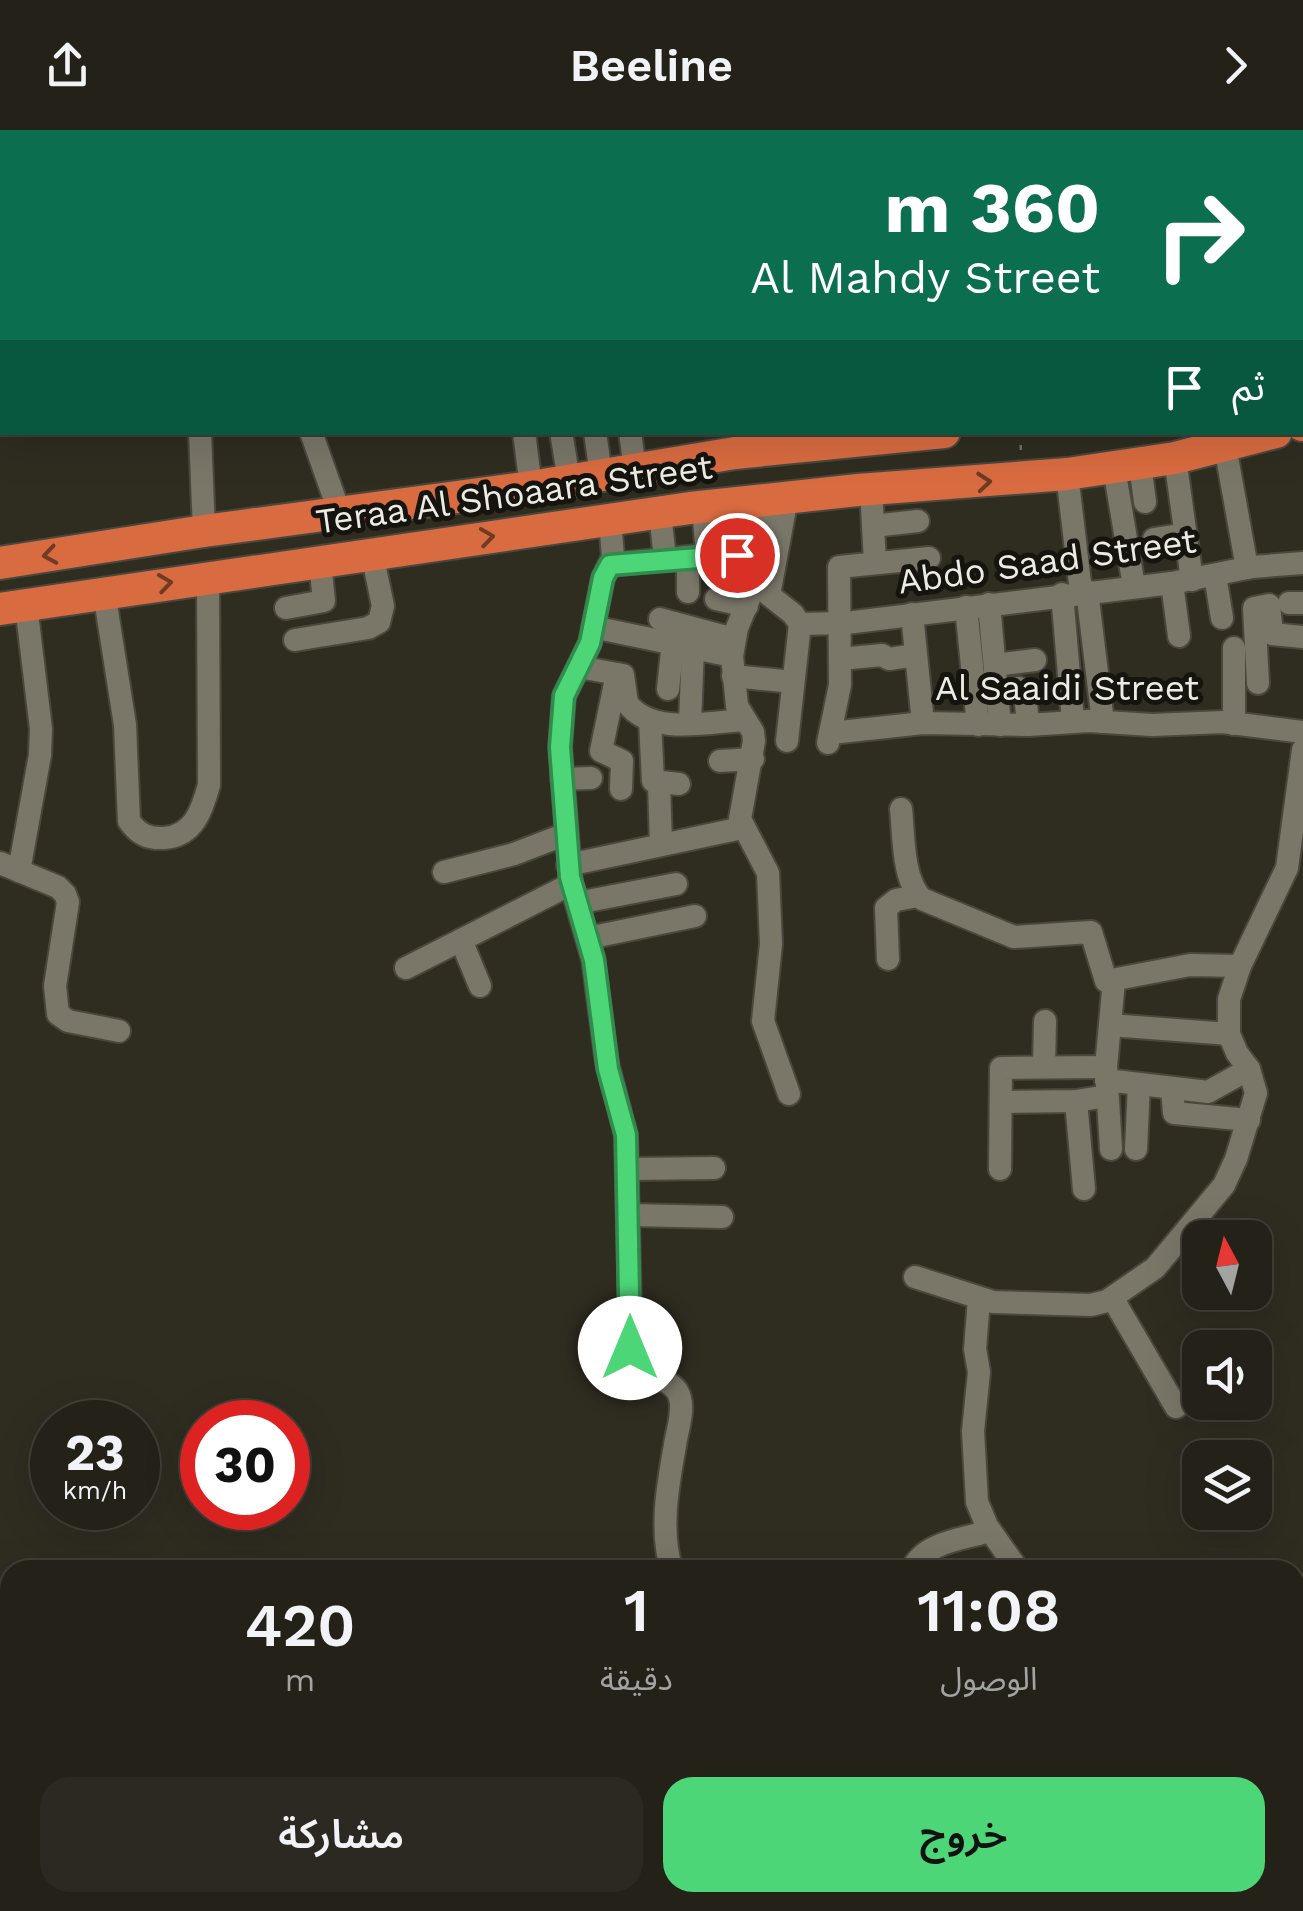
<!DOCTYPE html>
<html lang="ar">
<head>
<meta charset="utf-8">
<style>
  body { margin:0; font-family:"Work Sans","Noto Sans Arabic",sans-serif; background:#2b2921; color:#f1f3f6; direction:rtl; height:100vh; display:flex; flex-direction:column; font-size:38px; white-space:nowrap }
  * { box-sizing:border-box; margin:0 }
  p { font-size:32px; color:#a3a3a2 }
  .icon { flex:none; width:55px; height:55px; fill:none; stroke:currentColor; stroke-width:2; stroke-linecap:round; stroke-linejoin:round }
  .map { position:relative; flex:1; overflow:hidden; direction:ltr }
  .sheet { position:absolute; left:0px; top:1430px; width:1305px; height:352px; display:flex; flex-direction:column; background:#232118; border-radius:30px 30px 0 0; box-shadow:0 10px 40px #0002,0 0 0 2px #403e37; direction:rtl }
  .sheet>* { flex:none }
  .hud { position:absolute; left:0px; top:0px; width:1305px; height:305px; box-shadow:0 10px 40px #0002,0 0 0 2px #403e37; direction:rtl; background:#0b6e4f; color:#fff; overflow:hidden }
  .needle { width:65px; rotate:353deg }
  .buttons { position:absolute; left:1182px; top:1090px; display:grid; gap:20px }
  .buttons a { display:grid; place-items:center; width:90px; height:90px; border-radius:20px; background:#232118; box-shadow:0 10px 40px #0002,0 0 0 2px #403e37; font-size:50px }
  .speed { position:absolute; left:30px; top:1270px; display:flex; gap:20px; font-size:50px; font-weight:700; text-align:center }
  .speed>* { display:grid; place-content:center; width:130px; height:130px; border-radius:50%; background:#232118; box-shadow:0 10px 40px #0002,0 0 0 2px #403e37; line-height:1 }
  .speed small { font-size:25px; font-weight:400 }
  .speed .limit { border:15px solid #d22; background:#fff; color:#111 }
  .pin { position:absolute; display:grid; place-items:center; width:85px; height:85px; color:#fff; margin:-42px; border:5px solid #fff; border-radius:50%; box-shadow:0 2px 10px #0007 }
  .me { position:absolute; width:110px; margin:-55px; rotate:0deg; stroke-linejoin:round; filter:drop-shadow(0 0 8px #0008) }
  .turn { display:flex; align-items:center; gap:35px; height:210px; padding:0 40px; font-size:45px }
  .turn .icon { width:130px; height:130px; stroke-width:2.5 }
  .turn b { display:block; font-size:70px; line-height:85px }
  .then { display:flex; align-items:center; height:95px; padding:0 40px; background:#0003; gap:20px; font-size:38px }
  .eta { display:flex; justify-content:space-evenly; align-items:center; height:170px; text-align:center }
  .eta b { font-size:60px; font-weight:600; line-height:70px }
  .cta { display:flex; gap:20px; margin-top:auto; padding:20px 40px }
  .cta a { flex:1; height:115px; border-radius:30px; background:#4cd677; color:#111; font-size:40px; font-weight:600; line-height:115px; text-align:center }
  .cta a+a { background:#2b2921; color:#f1f3f6 }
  header { display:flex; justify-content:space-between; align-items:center; height:130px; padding:0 40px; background:#232118; font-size:45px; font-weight:600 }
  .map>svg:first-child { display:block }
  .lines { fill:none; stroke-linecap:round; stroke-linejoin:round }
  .minor-casing { stroke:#4a483e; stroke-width:26 }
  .highway-casing { stroke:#4a483e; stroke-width:36 }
  .path { stroke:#737166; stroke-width:2.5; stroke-dasharray:5 8; stroke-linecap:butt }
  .minor { stroke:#7a7769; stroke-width:22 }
  .highway { stroke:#d96b40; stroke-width:32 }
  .oneway { stroke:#6e3b25 }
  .route-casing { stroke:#318b4d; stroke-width:25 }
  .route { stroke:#4cd677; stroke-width:18 }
  .labels { text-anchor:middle; stroke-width:10; stroke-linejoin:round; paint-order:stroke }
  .street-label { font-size:35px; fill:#edece4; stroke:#16140f }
</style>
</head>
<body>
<header><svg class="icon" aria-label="forward" viewBox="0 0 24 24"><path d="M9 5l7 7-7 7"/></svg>Beeline<svg class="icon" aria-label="share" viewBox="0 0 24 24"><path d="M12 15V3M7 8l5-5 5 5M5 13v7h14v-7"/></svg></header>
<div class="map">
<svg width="1303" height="1781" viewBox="0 0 1303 1781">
  <rect width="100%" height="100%" fill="#2f2c20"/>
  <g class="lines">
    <defs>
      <g id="minor">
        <polyline points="597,0 603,0"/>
        <polyline points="662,0 670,0"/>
        <polyline points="722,0 723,2"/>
        <polyline points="794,0 795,2"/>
        <polyline points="824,0 825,2"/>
        <polyline points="888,0 889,2"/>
        <polyline points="521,2 564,0"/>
        <polyline points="0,226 2,225"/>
        <polyline points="200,302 204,401"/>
        <polyline points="311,302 340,384"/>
        <polyline points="524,302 531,357"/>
        <polyline points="561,302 569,350"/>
        <polyline points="595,302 601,345"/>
        <polyline points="630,302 635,339"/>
        <polyline points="1225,316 1247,438"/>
        <polyline points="1175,328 1192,450"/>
        <polyline points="1140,334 1145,372"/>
        <polyline points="1114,338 1134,456"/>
        <polyline points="1067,344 1081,462"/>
        <polyline points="871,359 875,432"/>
        <polyline points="769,369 755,454 737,498 732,526 737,576 753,602 754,611 740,689 768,743 771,814 763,891 789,964"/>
        <polyline points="703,376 707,425"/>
        <polyline points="660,383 665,429"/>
        <path d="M610 390 613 427 603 448 590 513 564 566 560 617 571 754 593 829 607 933 626 1005 631 1224C637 1252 674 1243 680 1268 684 1282 677 1301 675 1315 668 1354 659 1402 672 1440"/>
        <polyline points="873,396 918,391"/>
        <polyline points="1154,409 1186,404"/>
        <polyline points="688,427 688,462"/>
        <polyline points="610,435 707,425 761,425"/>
        <polyline points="1215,445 1222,488"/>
        <polyline points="1172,453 1179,506"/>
        <polyline points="1087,461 1103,592"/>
        <path d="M104 462 125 595 129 691C138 704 148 709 164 708 194 706 202 680 209 655L208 447"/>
        <polyline points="1062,464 1073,591"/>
        <polyline points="716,469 747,476"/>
        <polyline points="1289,473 1303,473"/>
        <polyline points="989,474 1000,595"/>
        <polyline points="966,477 978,595"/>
        <polyline points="286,478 324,471 320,432"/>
        <polyline points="912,484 923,593"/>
        <polyline points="660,489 734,509"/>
        <polyline points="800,494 846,493 1172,453 1252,437 1303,433"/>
        <polyline points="593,497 732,526"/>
        <polyline points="295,510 368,498 379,492 383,476 372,424"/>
        <polyline points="1234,518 1234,594"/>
        <polyline points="840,529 882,525 889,529 916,525"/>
        <polyline points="995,535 1035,530"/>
        <path d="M579 537 623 545 627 573C651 606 709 592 744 590"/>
        <polyline points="617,544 601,621 622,631 621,659"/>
        <polyline points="733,546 793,552"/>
        <polyline points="1258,553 1254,478 1269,475 1272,504 1303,507"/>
        <polyline points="668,559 674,503"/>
        <polyline points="998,560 1019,558 1025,562 1028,595"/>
        <polyline points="650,591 653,651 679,654"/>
        <polyline points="690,593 693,518"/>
        <polyline points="831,603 923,593 1028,595 1089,591 1152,595 1223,592 1303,602"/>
        <polyline points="787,611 800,494 793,484 769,465 787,368"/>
        <polyline points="828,613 840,555 839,437 929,428"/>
        <polyline points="720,631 753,629"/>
        <polyline points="562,649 591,648"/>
        <polyline points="659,654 661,714"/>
        <path d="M901 679C904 706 902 749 922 769L1014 807 1091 802 1106 851 1190 835 1240 836"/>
        <polyline points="0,733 58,757 65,764 68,772 55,856 58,884 68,891 119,901"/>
        <polyline points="568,735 742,698"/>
        <polyline points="19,741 40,625 41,599 26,475"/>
        <polyline points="444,742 514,724 566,704"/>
        <polyline points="577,773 676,754"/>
        <polyline points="588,808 695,786"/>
        <polyline points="461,810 480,856"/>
        <polyline points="888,829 886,778 896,770 918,766"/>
        <polyline points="406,838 571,754"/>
        <polyline points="1110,895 1229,904"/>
        <polyline points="1044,936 1045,891"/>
        <polyline points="1106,950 1208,962 1249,939"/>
        <polyline points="1172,958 1174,983 1249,990"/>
        <polyline points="1076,971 1084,1059"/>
        <polyline points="1001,972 1076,971 1107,966"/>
        <polyline points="1111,1019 1106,937 1114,851"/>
        <polyline points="1136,1019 1139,954"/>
        <polyline points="627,1039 714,1038"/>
        <polyline points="1000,1039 1001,938 1106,937"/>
        <polyline points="630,1085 722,1087"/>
        <polyline points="915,1147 993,1172 1091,1175 1107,1171 1155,1138 1224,1055 1236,1029 1256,963 1249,939 1237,923 1229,904 1229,869 1240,836 1287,738 1303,620"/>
        <polyline points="979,1169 975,1219 979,1242 973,1301 977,1372 987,1396 1018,1440"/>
        <polyline points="1113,1169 1176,1277"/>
        <path d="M912 1440C923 1412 964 1409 990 1401"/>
        <polyline points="610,1781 616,1772"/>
        <polyline points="1145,1781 1147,1772"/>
      </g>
      <g id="highway">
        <polyline points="1302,243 1303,243"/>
        <polyline points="1302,295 1303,295"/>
        <polyline points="0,433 204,401 531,357 735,323 944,302"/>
        <polyline points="0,479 690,378 858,360 1067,344 1175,328 1276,302"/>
      </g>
    </defs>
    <use href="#minor" class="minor-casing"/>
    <use href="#highway" class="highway-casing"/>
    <polyline class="path" points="1020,302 1021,322"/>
    <use href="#minor" class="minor"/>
    <use href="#highway" class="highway"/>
  </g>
  <defs><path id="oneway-chevron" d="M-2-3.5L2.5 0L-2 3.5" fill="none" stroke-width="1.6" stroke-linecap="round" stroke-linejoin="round" transform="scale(2.5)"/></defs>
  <g class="oneway">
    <use href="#oneway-chevron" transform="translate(984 352) rotate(-5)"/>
    <use href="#oneway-chevron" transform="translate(487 407) rotate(-8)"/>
    <use href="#oneway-chevron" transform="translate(50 425) rotate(171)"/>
    <use href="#oneway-chevron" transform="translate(165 453) rotate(-8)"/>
  </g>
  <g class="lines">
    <defs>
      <polyline id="route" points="630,1218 626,1005 608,939 594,830 570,747 560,617 564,566 590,513 603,448 610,435 737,425"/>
    </defs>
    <use href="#route" class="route-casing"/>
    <use href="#route" class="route"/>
  </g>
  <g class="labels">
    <g class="street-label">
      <text transform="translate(514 364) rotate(-8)" y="12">Teraa Al Shoaara Street</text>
      <text transform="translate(1047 431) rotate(-8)" y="12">Abdo Saad Street</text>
      <text x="1067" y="570">Al Saaidi Street</text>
    </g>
  </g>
</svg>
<div class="buttons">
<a><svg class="needle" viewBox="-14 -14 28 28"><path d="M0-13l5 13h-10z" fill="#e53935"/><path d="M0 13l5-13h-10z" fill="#a3a3a2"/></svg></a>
<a><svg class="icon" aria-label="sound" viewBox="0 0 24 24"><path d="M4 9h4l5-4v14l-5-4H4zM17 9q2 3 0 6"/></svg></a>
<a><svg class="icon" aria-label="layers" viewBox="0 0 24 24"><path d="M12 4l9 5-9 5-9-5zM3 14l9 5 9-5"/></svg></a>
</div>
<div class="speed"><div>23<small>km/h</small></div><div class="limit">30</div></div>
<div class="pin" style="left:737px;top:425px;background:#d93025"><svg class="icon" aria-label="arrive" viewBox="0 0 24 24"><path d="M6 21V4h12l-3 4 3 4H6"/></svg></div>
<svg class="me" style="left:630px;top:1218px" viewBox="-20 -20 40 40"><circle r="19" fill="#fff"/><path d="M0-13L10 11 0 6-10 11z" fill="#4cd677"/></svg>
<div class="hud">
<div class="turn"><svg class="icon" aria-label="right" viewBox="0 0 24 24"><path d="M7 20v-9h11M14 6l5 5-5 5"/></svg><div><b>360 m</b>Al Mahdy Street</div></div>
<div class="then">ثم<svg class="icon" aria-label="arrive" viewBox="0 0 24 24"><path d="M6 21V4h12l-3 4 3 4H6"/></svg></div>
</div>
<section class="sheet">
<div class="eta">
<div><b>11:08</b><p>الوصول</p></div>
<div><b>1</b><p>دقيقة</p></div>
<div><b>420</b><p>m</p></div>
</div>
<div class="cta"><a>خروج</a><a>مشاركة</a></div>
</section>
</div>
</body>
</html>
